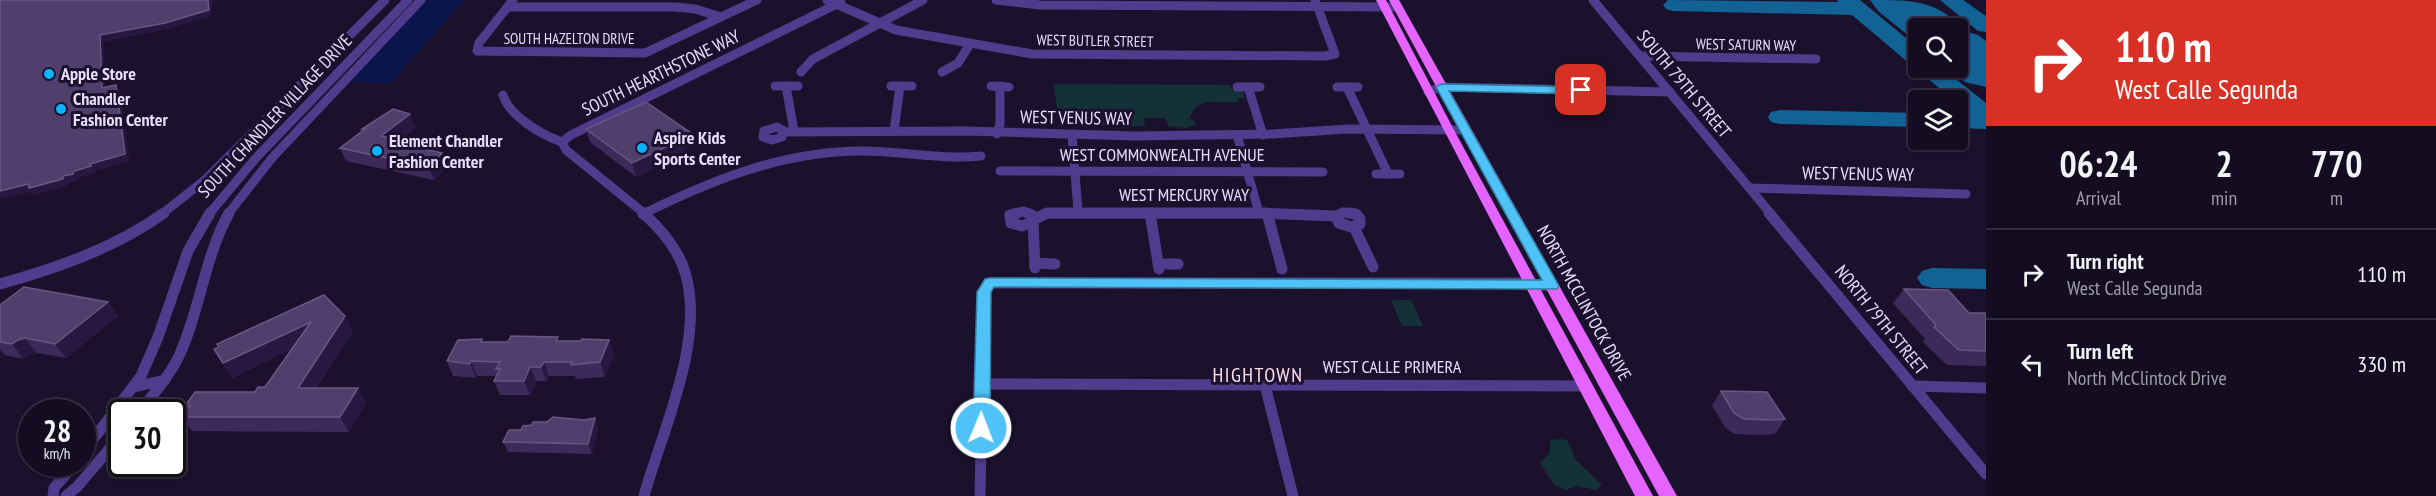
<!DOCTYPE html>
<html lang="en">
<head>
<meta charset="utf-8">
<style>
  body { margin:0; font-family:"PT Sans Narrow",sans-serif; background:#211b2f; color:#f1f3f6; height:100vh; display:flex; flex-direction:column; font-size:22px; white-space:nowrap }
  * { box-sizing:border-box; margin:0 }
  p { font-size:20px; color:#9d9ca5 }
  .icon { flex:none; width:33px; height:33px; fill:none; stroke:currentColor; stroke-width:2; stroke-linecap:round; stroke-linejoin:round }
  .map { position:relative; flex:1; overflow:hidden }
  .drawer { display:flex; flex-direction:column; background:#140d22; width:450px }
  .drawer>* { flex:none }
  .hud { background:#d93025; color:#fff; overflow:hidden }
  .buttons { position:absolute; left:1908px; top:18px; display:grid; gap:12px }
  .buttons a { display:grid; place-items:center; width:60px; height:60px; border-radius:6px; background:#140d22; box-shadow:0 2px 4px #0004,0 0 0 2px #332d40; font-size:30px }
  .speed { position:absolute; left:18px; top:399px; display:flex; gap:12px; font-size:30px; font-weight:700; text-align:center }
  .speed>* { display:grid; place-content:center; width:78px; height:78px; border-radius:50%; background:#140d22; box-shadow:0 2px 4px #0004,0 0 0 2px #332d40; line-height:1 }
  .speed small { font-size:15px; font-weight:400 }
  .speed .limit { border:3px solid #111; border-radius:9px; background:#fff; color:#111 }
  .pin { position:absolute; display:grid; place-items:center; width:51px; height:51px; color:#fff; margin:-26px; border-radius:12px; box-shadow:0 3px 9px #0006 }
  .me { position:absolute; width:66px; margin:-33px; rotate:1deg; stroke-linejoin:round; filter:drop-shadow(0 0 4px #0008) }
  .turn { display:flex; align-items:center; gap:21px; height:126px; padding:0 30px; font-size:27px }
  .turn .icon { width:78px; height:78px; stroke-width:2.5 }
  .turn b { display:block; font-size:42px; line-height:51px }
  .eta { display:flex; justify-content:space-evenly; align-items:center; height:102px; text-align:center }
  .eta b { font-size:36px; font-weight:700; line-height:42px }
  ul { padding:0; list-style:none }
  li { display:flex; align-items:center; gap:18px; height:90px; padding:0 30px; border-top:2px solid #332d40 }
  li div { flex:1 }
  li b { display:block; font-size:22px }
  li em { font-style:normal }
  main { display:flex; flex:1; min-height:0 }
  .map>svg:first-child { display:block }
  .green { fill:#143137 }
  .water { fill:#0a154c }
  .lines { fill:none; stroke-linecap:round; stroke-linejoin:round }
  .taxiway { fill:#126296; fill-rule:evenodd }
  .runway { fill:#126296; fill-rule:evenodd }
  .minor-far1 { stroke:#4f3c8c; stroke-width:9 }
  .minor { stroke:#4f3c8c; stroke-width:11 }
  .major { fill:#e564ff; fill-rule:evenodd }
  .wall { fill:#3e2a5a }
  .shaded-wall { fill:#281841 }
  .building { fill:#503e6c; stroke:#685783; stroke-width:1.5 }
  .route { fill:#4fc3f7; stroke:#337fa1; stroke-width:1.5 }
  .poi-dot { fill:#09b4ff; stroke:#1b112d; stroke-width:2 }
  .labels { text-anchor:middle; stroke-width:6; stroke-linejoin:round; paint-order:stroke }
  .far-street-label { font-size:15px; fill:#e8ddff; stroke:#1b112d }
  .street-label { font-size:18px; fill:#e8ddff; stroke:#1b112d }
  .poi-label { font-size:18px; font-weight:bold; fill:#e8ddff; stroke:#1b112d; text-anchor:start }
  .neighbourhood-label { font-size:20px; letter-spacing:1.5px; fill:#ffdfed; stroke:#1b112d }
</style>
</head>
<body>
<main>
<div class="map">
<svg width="1986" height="496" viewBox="0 0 1986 496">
  <rect width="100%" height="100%" fill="#1b112d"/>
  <g class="green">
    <path d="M1054 84 1230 85 1232 90H1242L1245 98H1238L1239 102C1221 105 1197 93 1190 118H1187L1192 119 1196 125 1185 128 1168 126 1166 118H1144L1145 126H1059Z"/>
    <polygon points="1391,300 1411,300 1423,326 1402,326"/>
    <polygon points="1560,439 1567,440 1576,460 1602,485 1596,490 1577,486 1566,490 1555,486 1540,463 1550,453 1550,440"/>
  </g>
  <polygon class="water" points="427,0 464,0 391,83 350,82"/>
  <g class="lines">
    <g class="taxiway">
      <polygon points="1668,0 1838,2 1837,0 1860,0 1918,48 1918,66 1910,64 1852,15 1673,11 1666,9 1663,5"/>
      <polygon points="1940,0 1963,0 1986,16 1986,32 1978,31"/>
      <polygon points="1918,67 1942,68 1986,103 1986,129 1958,128 1958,114 1970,114 1958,103 1958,100 1954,100 1921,73"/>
      <polygon points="1780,110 1918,113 1918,127 1780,124 1771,122 1768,117 1771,112"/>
      <polygon points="1932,268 1986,269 1986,289 1932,288 1922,285 1917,278 1922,271"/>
    </g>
    <path class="runway" d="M1870 0C1911 0 1936 0 1962 28L1960 30 1978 35 1986 41V87L1965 82 1948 68H1958V28H1918V41L1914 40 1878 11Z"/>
    <g class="minor-far1">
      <polyline points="513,0 479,43 477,51 645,53 757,0"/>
      <polyline points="827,0 896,30 1032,54 1325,56 1335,54 1315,0"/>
      <polyline points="996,0 1040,5 1398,7"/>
      <polyline points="1593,0 1771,214"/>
      <polyline points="508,7 676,7 695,9 721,17"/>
      <polyline points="1640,56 1816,59"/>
      <polyline points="801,72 813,59 923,0"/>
      <polyline points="942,72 958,63 970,44"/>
      <polyline points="775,86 798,86"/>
      <polyline points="786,86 794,131"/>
      <polyline points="891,86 912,86"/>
      <polyline points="991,86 1009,87"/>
      <polyline points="1237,87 1260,87"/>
      <polyline points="1248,87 1263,135"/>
      <polyline points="1337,87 1358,87"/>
      <polyline points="1347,87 1388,174"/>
      <polyline points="1428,92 1441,87 1670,92"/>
      <path d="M503 95C509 116 542 135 562 142"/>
      <polygon points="777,127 784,131 782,137 772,140 763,137 764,131"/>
      <polyline points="894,131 900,86"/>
      <polyline points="785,132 966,131 1135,136 1272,134 1348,129 1464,130"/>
      <polyline points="997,134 1000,124 1000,86"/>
      <polyline points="1072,134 1078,212"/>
      <polyline points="1237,135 1259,213"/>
      <polyline points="562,142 566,150 645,214"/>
      <polyline points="562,142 571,135 841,2"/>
      <polyline points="1000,171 1323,172"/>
      <polyline points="1376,174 1400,174"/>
      <polyline points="1749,188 1966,194"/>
      <polyline points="162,214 206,179 385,0"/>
      <polyline points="209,214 256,158 408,0"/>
      <polyline points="228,214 272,158 421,0"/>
      <path d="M643 214C712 180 783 151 862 151 902 151 941 160 981 156"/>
      <polyline points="1013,214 1023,211 1030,214"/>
      <polyline points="1045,214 1289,214"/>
      <polyline points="1340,214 1344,212 1356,214"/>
    </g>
    <g class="minor">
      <path d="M643 213C661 229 678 249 685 272 706 340 662 431 644 496"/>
      <polyline points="1018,213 1010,215 1011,223 1022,226 1032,222 1032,215 1027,213"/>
      <polyline points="1150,213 1159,269"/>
      <polyline points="1267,213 1282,269"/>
      <polyline points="1343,213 1336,216 1339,223 1351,227 1360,224 1360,219 1356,214 1348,213"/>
      <polyline points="1769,213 1986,474"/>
      <polyline points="643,214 646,213"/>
      <polyline points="1354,227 1373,267"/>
      <polyline points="1035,263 1055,264"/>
      <polyline points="1158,264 1178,264"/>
      <polyline points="1035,268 1033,220 1047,213 1259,213 1336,216"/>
      <path d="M0 284C57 268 115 248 164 213"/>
      <polyline points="982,384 1586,386"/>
      <polyline points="1265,385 1293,496"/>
      <polyline points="1912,386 1986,388"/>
      <polyline points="134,387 165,380"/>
      <path d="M140 412C152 395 169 377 178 358 200 312 204 258 229 213"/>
      <polyline points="82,454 141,376 158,337 188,251 210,213"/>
      <polyline points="53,496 54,488 75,464"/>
      <polyline points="66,496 77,487 122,434"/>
      <polyline points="980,496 984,292 990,283 1521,283 1552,286"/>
    </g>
    <g class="major">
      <polygon points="1376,0 1386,0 1454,130 1653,496 1635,496"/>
      <polygon points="1389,0 1399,0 1677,496 1659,496"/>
    </g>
  </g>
  <g class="wall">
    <polygon points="416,127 396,143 447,166 434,180 346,161 340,148 363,131 362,129"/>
    <polygon points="586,129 690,132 693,145 683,150 684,153 636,177 590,142"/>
    <polygon points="1904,289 1969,313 1986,313 1986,366 1947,365 1923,342 1925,339 1893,303"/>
    <polygon points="108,302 118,316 66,358 37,353 30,354 23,359 5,355 0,350 0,305"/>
    <polygon points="353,331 316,388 366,402 349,432 192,431 182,417 187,410 185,406 255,392 265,387 292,349 232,378 214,349"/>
    <polygon points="609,340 614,355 605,377 576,379 575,376 549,376 547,381 536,381 530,395 500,395 494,381 496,376 477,376 476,378 453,376 447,361 483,342 581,341"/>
    <polygon points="1721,391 1785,419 1775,434 1763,435 1734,434 1725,427 1712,406"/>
    <polygon points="595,418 598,428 592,454 508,452 503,442 521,430"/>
  </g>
  <g class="shaded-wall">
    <polygon points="208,0 214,0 211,6 212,16 169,29 103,42 106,95 102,88 100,35"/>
    <polygon points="116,85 120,91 130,161 95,171 96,173 79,178 78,181 68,184 68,186 34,195 31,192 0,199 0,191 74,171 90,164"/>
    <polygon points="410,114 416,127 387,150 381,136"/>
    <polygon points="690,132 693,145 683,150 684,153 636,177 632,163 677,138"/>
    <polygon points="442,153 447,166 434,180 429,167"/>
    <polygon points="108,302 118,316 66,358 55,344"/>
    <polygon points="345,316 353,331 306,402 298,388"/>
    <polygon points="311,322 319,336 232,378 223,363"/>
    <polygon points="25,338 37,353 30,354 23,359 12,344 18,340"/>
    <polygon points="609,340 614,355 605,377 600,362"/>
    <polygon points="471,361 477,376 476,378 470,364"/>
    <polygon points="544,362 549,376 547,381 541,367"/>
    <polygon points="530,367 536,381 530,395 524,381"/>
    <polygon points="358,388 366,402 349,432 340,417"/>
    <polygon points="595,418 598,428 592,454 588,444"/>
  </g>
  <g class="building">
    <polygon points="0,0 208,0 209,10 165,23 100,35 102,88 116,85 125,154 90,164 91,166 74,171 73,174 63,176 63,179 29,188 28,184 0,191"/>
    <polygon points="646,102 690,132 677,138 681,140 632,163 586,129"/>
    <polygon points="393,109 410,114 381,136 394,139 391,142 442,153 429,167 340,148 365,129 362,129"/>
    <polygon points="24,287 108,302 55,344 25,338 18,340 12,344 0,342 0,305"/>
    <polygon points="1904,289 1948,290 1969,313 1986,313 1986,351 1959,350 1934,327 1936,325"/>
    <polygon points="324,295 345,316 298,388 358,388 340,417 182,417 190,406 185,406 195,392 255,392 258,387 265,387 311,322 223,363 214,349 219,347 217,344"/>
    <polygon points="511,336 558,337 556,341 581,341 582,339 609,340 600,362 571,365 572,362 544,362 541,367 530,367 524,381 494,381 500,369 496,369 500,362 471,361 470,364 447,361 458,340 482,339 481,342 508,342"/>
    <polygon points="1721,391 1767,392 1785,419 1773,420 1744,419 1734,413"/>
    <polygon points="553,417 584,420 595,418 588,444 503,442 509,430 521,430 523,426 532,425 533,422 547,422"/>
  </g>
  <polygon class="route" points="1441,84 1581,87 1586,90 1581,94 1449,91 1559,286 1557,289 994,287 991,292 990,428 987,433 981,435 976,433 973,428 977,292 985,279 990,278 1542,280 1436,87"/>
  <g class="poi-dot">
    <circle cx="49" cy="74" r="6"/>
    <circle cx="61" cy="109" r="6"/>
    <circle cx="642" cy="148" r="6"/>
    <circle cx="377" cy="151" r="6"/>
  </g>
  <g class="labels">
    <g class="far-street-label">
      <text x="569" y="44">SOUTH HAZELTON DRIVE</text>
      <text transform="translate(1095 41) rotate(1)" y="5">WEST BUTLER STREET</text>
      <text transform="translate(1746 45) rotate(1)" y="5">WEST SATURN WAY</text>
    </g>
    <g class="street-label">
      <text transform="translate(661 73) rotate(-26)" y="6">SOUTH HEARTHSTONE WAY</text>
      <text transform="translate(1684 84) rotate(50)" y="6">SOUTH 79TH STREET</text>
      <text transform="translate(275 116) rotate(-47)" y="6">SOUTH CHANDLER VILLAGE DRIVE</text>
      <text transform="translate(1076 118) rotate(1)" y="6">WEST VENUS WAY</text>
      <text x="1162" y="161">WEST COMMONWEALTH AVENUE</text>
      <text transform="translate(1858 174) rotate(1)" y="6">WEST VENUS WAY</text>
      <text x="1184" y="201">WEST MERCURY WAY</text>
      <text transform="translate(1584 303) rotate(61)" y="6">NORTH MCCLINTOCK DRIVE</text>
      <text transform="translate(1881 320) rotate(51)" y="6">NORTH 79TH STREET</text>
      <text x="1392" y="373">WEST CALLE PRIMERA</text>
    </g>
    <g class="poi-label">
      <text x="61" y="80">Apple Store</text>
      <text x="73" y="105">Chandler<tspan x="73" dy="21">Fashion Center</tspan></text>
      <text x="654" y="144">Aspire Kids<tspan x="654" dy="21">Sports Center</tspan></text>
      <text x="389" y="147">Element Chandler<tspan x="389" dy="21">Fashion Center</tspan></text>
    </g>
    <g class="neighbourhood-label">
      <text x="1258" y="382">HIGHTOWN</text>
    </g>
  </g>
</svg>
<div class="buttons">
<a><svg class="icon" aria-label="search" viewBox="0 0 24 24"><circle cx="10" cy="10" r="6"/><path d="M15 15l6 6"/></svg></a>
<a><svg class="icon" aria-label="layers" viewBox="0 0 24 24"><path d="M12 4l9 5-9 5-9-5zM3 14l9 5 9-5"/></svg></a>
</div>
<div class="speed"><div>28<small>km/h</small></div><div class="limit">30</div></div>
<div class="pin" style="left:1581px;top:90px;background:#d93025"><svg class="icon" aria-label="arrive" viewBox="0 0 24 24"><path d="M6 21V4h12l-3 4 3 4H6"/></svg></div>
<svg class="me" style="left:981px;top:428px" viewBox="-20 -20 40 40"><circle r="17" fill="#4fc3f7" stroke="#fff" stroke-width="3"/><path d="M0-11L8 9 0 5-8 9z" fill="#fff"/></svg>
</div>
<section class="drawer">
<div class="hud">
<div class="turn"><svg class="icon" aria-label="right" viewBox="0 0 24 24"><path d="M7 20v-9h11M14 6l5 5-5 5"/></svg><div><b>110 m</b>West Calle Segunda</div></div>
</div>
<div class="eta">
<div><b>06:24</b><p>Arrival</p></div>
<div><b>2</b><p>min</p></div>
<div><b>770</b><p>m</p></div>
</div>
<ul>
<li><svg class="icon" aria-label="right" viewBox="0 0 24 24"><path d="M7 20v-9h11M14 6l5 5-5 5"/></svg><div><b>Turn right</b><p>West Calle Segunda</p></div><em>110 m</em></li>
<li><svg class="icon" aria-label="left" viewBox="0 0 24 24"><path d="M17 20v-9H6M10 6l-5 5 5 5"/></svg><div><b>Turn left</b><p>North McClintock Drive</p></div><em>330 m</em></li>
</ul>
</section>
</main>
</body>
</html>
